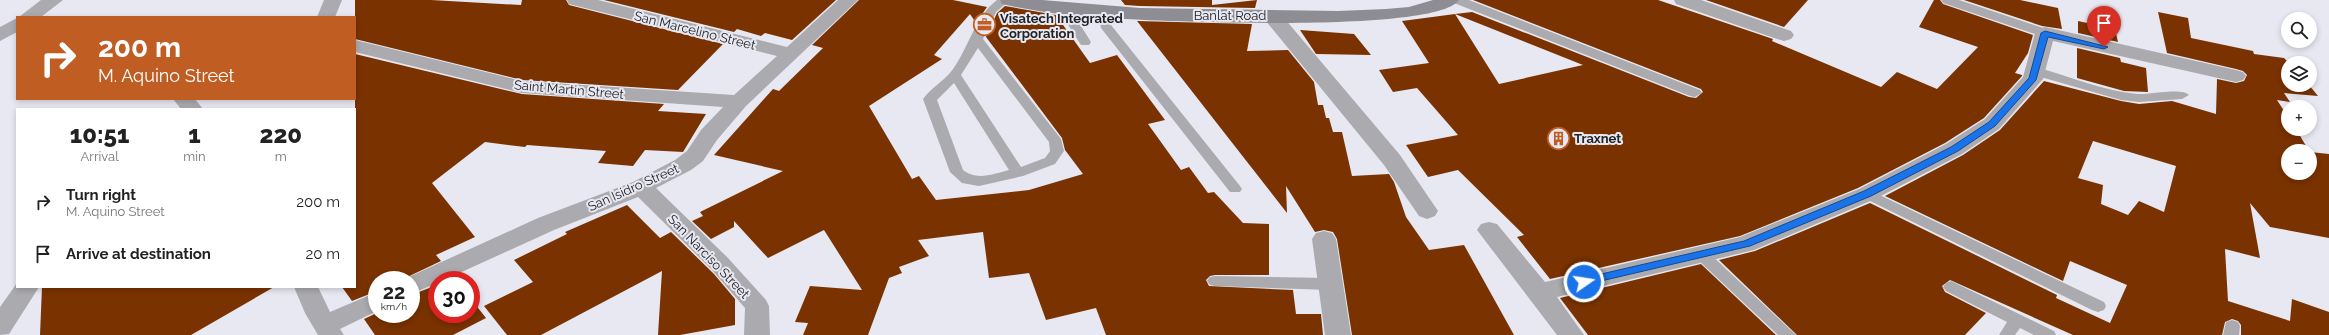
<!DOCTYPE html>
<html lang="en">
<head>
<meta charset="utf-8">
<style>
  body { margin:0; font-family:Raleway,sans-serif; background:#f6f6f6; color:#222; height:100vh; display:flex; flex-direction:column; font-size:15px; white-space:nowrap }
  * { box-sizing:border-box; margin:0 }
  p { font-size:13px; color:#767676 }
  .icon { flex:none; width:22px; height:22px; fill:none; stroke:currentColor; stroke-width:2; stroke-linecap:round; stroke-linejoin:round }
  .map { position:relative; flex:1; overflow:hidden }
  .side { position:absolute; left:16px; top:108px; width:340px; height:180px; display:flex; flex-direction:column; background:#fff; border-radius:0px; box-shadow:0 2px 6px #0003 }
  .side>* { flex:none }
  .guide { position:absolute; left:16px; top:16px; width:340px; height:84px; border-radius:0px; box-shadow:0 2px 6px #0003; background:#c05d22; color:#fff; overflow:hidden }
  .fabs { position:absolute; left:2281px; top:12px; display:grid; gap:8px }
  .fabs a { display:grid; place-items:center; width:36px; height:36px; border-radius:50%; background:#fff; box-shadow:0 2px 6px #0003; font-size:20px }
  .speed { position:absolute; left:368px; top:271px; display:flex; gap:8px; font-size:20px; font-weight:700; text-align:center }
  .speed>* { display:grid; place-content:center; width:52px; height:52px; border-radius:50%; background:#fff; box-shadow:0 2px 6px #0003; line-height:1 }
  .speed small { font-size:10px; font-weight:400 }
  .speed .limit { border:6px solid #d22; background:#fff; color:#111 }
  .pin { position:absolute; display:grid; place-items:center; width:34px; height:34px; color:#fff; margin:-41px -17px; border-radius:50% 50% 50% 0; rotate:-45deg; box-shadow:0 0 4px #0007 }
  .pin .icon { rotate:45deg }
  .me { position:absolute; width:44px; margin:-22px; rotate:77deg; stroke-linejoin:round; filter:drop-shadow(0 0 3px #0008) }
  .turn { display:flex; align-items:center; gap:14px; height:84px; padding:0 16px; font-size:18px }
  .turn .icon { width:52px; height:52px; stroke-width:2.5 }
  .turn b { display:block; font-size:28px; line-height:34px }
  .eta { display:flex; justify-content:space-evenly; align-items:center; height:68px; text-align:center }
  .eta b { font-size:24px; font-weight:800; line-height:28px }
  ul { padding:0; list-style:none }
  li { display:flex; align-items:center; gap:12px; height:52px; padding:0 16px }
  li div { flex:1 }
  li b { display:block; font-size:15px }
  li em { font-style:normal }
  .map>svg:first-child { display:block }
  .building { fill:#7a3200; fill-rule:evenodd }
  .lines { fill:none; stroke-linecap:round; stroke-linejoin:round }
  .lane { fill:#ababaf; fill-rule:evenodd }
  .street { fill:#ababaf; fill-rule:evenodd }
  .secondary { fill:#8d8d93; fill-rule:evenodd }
  .route { fill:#1a73e8; stroke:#114b97 }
  .labels { text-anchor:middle; stroke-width:4; stroke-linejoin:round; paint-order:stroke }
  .street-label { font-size:13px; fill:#222326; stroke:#e7e8f1 }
  .poi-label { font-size:13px; font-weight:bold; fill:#222326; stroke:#e7e8f1; text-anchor:start }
</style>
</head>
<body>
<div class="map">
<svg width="2329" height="335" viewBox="0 0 2329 335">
  <rect width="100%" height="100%" fill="#e7e8f1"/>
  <g class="building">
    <polygon points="355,0 431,0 521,5 522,0 566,0 569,5 723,44 678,90 522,80 355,39"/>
    <polygon points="604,0 836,0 792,40 765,33 761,36 737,29 734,32"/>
    <polygon points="859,0 953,0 987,7 976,23 970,14 934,55 942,59 869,106 912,179 919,176 936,200 1029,190 1083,174 1065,150 1062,138 986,37 997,13 1005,6 1056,15 1090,63 1117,55 1165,120 1148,124 1181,170 1189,167 1208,193 1214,192 1243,223 1269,224 1269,275 1215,275 1210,276 1206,280 1209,286 1293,290 1296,314 1321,314 1323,335 1106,335 1096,308 1046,320 1029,273 989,278 983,232 918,240 929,256 899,267 902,273 889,278 868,335 803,335 808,323 795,322 810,286 862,290 824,230 768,258 734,221 734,227 711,239 692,221 703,216 700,212 783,171 714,155 773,89 779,91 823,48 812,45"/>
    <polygon points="1121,0 1212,0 1212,5 1257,0 1255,8 1140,6 1125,5"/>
    <polygon points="1473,0 1658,0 1773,39 1772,41 1881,87 1897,72 1937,89 1978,47 1919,27 1934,0 1940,0 1943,4 2033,35 2028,53 2015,73 2022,75 2022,76 1984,118 1945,143 1858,188 1740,236 1550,279 1517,237 1524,235 1458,170 1428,177 1406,145 1458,135 1417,88 1393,92 1379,70 1429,63 1402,21 1455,14 1499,84 1583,65 1455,14 1472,12 1689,97 1696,98 1703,92 1701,89"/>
    <polygon points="1706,0 1808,0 1784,27"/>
    <polygon points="1964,0 2020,0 2058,8 2062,29 2042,26"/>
    <path d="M2158 12 2188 18 2191 38 2253 51 2254 54 2284 58 2289 63 2288 85H2309L2318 96 2284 93 2290 102 2277 100 2288 117V129H2296L2309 151H2288V173H2310V152L2329 154V238L2270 227 2250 203 2260 258 2225 249 2228 301 2290 321 2292 299 2329 312V335H2241V325L2238 321 2232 319 2225 322 2222 335H2073L1950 280 1942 286 1945 292 1986 313 1965 335H1797L1719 260 1755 251 1870 203 2057 295 2056 298 2110 323 2127 285 2070 261 2063 281 1885 196 1963 155 2000 130 2044 81 2121 101 2139 104 2172 101 2216 114 2217 79 2236 83 2244 81 2247 75 2243 71 2236 69 2167 53ZM2093 141 2176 166 2164 212 2139 201 2128 215 2101 204 2103 185 2078 178Z"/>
    <polygon points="1137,21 1252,24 1247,51 1288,50 1314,82 1318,105 1323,105 1326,118 1329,118 1333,132 1342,132 1352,176 1389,174 1394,182 1406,217 1429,250 1464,245 1514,335 1352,335 1337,239 1333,232 1324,230 1315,232 1286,186 1287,213"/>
    <polygon points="2078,21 2115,29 2118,42 2078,33"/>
    <polygon points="1300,30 1354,34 1371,55 1316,54"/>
    <polygon points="2077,48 2120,58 2121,62 2146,68 2148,92 2124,91 2077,78"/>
    <polygon points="355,54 522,94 664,104 658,111 706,114 683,152 645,150 633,166 598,163 606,151 527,145 525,147 485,142 432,183 475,237 436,255 441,261 401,280 377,280 377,291 352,301 342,287 355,287"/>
    <polygon points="627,205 660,238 671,232 714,274 735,299 735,325 680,335 658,335 662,271 541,335 507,335 484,306 533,282 514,260 567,234 565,232"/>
    <polygon points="1701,264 1776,335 1588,335 1560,298"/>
    <polygon points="437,285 437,314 471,314 471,299 486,318 453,335 375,335 364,319 377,313 411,314 411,295"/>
    <polygon points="42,287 274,287 191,335 40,335"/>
  </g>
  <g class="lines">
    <g class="lane">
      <path d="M997 0H1010L996 12 983 39 1061 139 1064 151 1055 164 1023 176 979 186 962 183 950 172 923 99C930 89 942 82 950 73 968 51 974 17 997 0ZM978 48 1049 142 1050 151 1045 158 1021 167 961 75ZM954 83 1009 170C993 174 977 181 963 170L937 100Z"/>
      <polygon points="1452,0 1469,0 1700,90 1702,93 1695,97 1690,96 1454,3"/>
      <polygon points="1941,0 1959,0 2049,30 2051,33 2045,37 2041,36 1943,3"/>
      <polygon points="1073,5 1079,9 1079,23 1091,42 1089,45 1081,45 1067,23 1067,9"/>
      <polygon points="1104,7 1110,11 1111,25 1240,186 1242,189 1240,192 1230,192 1101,28 1098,11"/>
      <path d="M2035 67C2069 76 2103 91 2137 94 2148 95 2183 87 2189 95L2182 99 2139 102 2121 100 2030 74 2029 71Z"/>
      <polygon points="1867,189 2104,302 2106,306 2104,310 2098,312 2092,310 1862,197 1860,194 1862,191"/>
      <polygon points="1701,249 1706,250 1796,335 1778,335 1696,258 1693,254 1696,250"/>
      <polygon points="1215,276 1330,278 1335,280 1338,284 1335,288 1330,290 1215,286 1210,285 1207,281 1210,277"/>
      <polygon points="1951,281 2054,331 2056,335 2034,335 2020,328 2015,335 1999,335 2007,322 1946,291 1943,287 1946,283"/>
      <polygon points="2232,320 2238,322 2240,326 2239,335 2223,335 2226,322"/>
    </g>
    <g class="street">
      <polygon points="41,0 63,0 41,17 19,17"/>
      <polygon points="324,0 342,0 335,17 317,17"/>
      <polygon points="567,0 598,0 787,47 838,0 858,0 746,106 717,140 703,161 691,170 656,188 728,258 766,300 769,306 770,335 744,335 745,308 712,270 638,197 554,230 444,280 437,280 437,283 411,294 411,280 402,280 538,218 633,182 675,160 687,151 701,130 723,107 522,93 355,52 355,40 522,81 734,95 777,56 569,4"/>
      <polygon points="1674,0 1701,0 1791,31 1794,35 1791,39 1784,41 1777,39 1676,4"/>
      <polygon points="1272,10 1279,12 1400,155 1438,211 1435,216 1427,219 1419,216 1384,165 1265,20 1263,16 1265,12"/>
      <polygon points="17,18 17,32 0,41 0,27"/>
      <polygon points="2045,27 2236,70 2243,72 2246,76 2243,80 2236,82 2053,41 2043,79 1999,129 1962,154 1875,199 1754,250 1557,297 1584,335 1557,335 1477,230 1481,224 1489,222 1497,224 1545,282 1740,237 1859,189 1946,144 1985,119 2023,77 2035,33 2038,29"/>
      <polygon points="173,99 195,99 203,109 181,109"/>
      <polygon points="1324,231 1332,233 1336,239 1351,335 1325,335 1312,239 1316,233"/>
      <polygon points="17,283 17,287 39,287 9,334 0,335 0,307"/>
      <polygon points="294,287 318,287 330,312 377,292 377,311 340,329 344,335 318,335 305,313"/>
    </g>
    <path class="secondary" d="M1000 0H1042L1140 8 1338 11 1386 9 1409 7 1433 0H1459C1436 34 1157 21 1107 18 1072 16 1036 12 1002 4Z"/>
  </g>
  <polygon class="route" points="2045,31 2108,47 2104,49 2048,37 2036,80 1995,126 1958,151 1871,196 1750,246 1584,285 1579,282 1584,278 1744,241 1864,191 1951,147 1989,122 2029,78 2041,33"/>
  <defs>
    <symbol id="office-ring" viewBox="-11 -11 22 22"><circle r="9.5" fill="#e7e8f1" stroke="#c05d22" stroke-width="1.5"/><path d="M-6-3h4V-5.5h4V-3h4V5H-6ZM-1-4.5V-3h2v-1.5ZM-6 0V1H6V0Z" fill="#c05d22"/></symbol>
    <symbol id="building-ring" viewBox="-11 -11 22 22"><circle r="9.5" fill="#e7e8f1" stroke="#c05d22" stroke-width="1.5"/><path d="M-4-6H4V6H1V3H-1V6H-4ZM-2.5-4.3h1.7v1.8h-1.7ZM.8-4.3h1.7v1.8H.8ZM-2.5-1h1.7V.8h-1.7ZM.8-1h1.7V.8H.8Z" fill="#c05d22"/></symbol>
  </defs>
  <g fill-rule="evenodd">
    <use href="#office-ring" x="972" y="12" width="25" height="25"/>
    <use href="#building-ring" x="1546" y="126" width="25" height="25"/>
  </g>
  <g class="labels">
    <g class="street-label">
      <text x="1230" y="20">Banlat Road</text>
      <text transform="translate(695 30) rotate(14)" y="5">San Marcelino Street</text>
      <text transform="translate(569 89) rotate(5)" y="5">Saint Martin Street</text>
      <text transform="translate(633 187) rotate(-24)" y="5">San Isidro Street</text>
      <text transform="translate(709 256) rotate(46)" y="5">San Narciso Street</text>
    </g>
    <g class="poi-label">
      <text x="1000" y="23">Visatech Integrated<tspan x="1000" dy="15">Corporation</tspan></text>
      <text x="1574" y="143">Traxnet</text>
    </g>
  </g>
</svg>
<div class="fabs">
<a><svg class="icon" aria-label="search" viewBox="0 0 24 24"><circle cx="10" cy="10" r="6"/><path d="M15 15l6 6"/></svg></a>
<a><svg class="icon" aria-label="layers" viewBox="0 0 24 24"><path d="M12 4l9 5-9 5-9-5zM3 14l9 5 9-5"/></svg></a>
<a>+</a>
<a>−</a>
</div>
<div class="speed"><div>22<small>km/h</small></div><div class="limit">30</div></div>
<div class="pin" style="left:2104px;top:47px;background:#d93025"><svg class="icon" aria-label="arrive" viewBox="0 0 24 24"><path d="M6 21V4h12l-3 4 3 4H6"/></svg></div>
<svg class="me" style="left:1584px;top:282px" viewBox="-20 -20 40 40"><circle r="17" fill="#1a73e8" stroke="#fff" stroke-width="3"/><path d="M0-11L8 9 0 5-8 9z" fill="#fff"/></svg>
<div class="guide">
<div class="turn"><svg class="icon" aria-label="right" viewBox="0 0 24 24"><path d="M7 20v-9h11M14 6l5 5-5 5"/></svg><div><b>200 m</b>M. Aquino Street</div></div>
</div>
<section class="side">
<div class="eta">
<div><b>10:51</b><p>Arrival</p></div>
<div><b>1</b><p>min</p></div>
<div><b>220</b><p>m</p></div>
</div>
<ul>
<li><svg class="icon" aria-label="right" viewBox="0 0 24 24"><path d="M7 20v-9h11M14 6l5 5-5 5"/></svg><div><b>Turn right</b><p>M. Aquino Street</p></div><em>200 m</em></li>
<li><svg class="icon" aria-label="arrive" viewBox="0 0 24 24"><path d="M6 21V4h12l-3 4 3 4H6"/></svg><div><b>Arrive at destination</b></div><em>20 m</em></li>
</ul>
</section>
</div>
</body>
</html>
